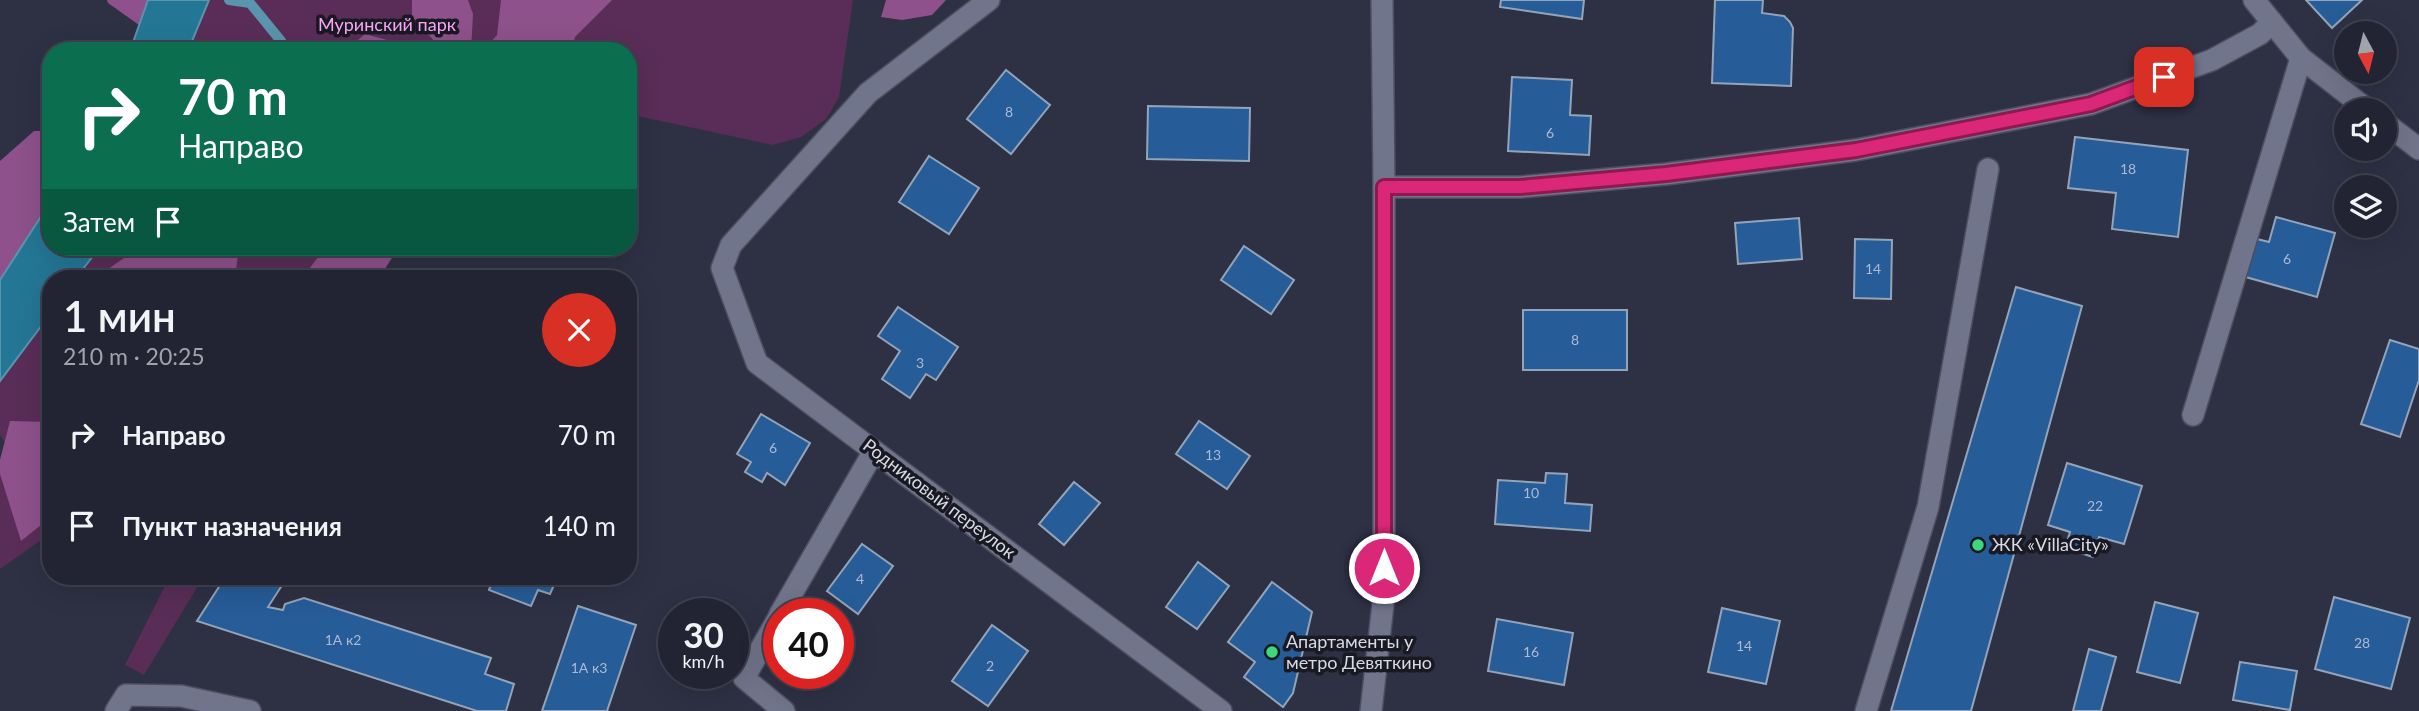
<!DOCTYPE html>
<html lang="ru">
<head>
<meta charset="utf-8">
<style>
  body { margin:0; font-family:Lato,sans-serif; background:#2e303f; color:#f1f3f6; height:100vh; display:flex; flex-direction:column; font-size:26px; white-space:nowrap }
  * { box-sizing:border-box; margin:0 }
  p { font-size:23px; color:#a2a4ac }
  .icon { flex:none; width:38px; height:38px; fill:none; stroke:currentColor; stroke-width:2; stroke-linecap:round; stroke-linejoin:round }
  .map { position:relative; flex:1; overflow:hidden }
  .details { position:absolute; left:42px; top:270px; width:595px; height:315px; display:flex; flex-direction:column; background:#222433; border-radius:28px; box-shadow:0 7px 28px #0002,0 0 0 2px #3f414e }
  .details>* { flex:none }
  .banner { position:absolute; left:42px; top:42px; width:595px; height:214px; border-radius:28px; box-shadow:0 7px 28px #0002,0 0 0 2px #3f414e; background:#0b6e4f; color:#fff; overflow:hidden }
  .needle { width:46px; rotate:173deg }
  .buttons { position:absolute; left:2334px; top:21px; display:grid; gap:14px }
  .buttons a { display:grid; place-items:center; width:63px; height:63px; border-radius:50%; background:#222433; box-shadow:0 7px 28px #0002,0 0 0 2px #3f414e; font-size:35px }
  .speed { position:absolute; left:658px; top:598px; display:flex; gap:14px; font-size:35px; font-weight:700; text-align:center }
  .speed>* { display:grid; place-content:center; width:91px; height:91px; border-radius:50%; background:#222433; box-shadow:0 7px 28px #0002,0 0 0 2px #3f414e; line-height:1 }
  .speed small { font-size:18px; font-weight:400 }
  .speed .limit { border:10px solid #d22; background:#fff; color:#111 }
  .pin { position:absolute; display:grid; place-items:center; width:60px; height:60px; color:#fff; margin:-30px; border-radius:14px; box-shadow:0 4px 10px #0006 }
  .me { position:absolute; width:77px; margin:-38px; rotate:0deg; stroke-linejoin:round; filter:drop-shadow(0 0 5px #0008) }
  .turn { display:flex; align-items:center; gap:24px; height:147px; padding:0 21px; font-size:32px }
  .turn .icon { width:91px; height:91px; stroke-width:2.5 }
  .turn b { display:block; font-size:49px; line-height:60px }
  .then { display:flex; align-items:center; height:66px; padding:0 21px; background:#0003; gap:14px; font-size:26px }
  .round { display:grid; place-items:center; flex:none; width:74px; height:74px; border-radius:37px; background:#2e303f }
  .headline { display:flex; align-items:center; justify-content:space-between; height:119px; padding:0 21px }
  h1 { font-size:42px; font-weight:600; line-height:52px }
  ul { padding:0; list-style:none }
  li { display:flex; align-items:center; gap:21px; height:91px; padding:0 21px }
  li div { flex:1 }
  li b { display:block; font-size:26px }
  li em { font-style:normal }
  .map>svg:first-child { display:block }
  .green { fill:#592d57 }
  .forest { fill:#8e518b }
  .water { fill:#247695; stroke:#5a94ad; stroke-width:2 }
  .lines { fill:none; stroke-linecap:round; stroke-linejoin:round }
  .stream { stroke:#5a94ad; stroke-width:10 }
  .building { fill:#265c98; stroke:#94a4b8; stroke-width:2 }
  .service-casing { stroke:#4c4e5f; stroke-width:24 }
  .minor-casing { stroke:#4c4e5f; stroke-width:24 }
  .tertiary-casing { stroke:#4c4e5f; stroke-width:24 }
  .service { stroke:#71758b; stroke-width:21 }
  .minor { stroke:#71758b; stroke-width:21 }
  .tertiary { stroke:#71758b; stroke-width:21 }
  .route-casing { stroke:#8e194d; stroke-width:18 }
  .route { stroke:#db2777; stroke-width:12 }
  .poi-dot { fill:#3ed77d; stroke:#181922; stroke-width:2.5 }
  .labels { text-anchor:middle; stroke-width:7; stroke-linejoin:round; paint-order:stroke }
  .number-label { font-size:14px; fill:#acbad2 }
  .park-label { font-size:18px; fill:#fba5f5; stroke:#181922 }
  .street-label { font-size:18px; fill:#d8dae6; stroke:#181922 }
  .poi-label { font-size:18px; fill:#d8dae6; stroke:#181922; text-anchor:start }
</style>
</head>
<body>
<div class="map">
<svg width="2419" height="711" viewBox="0 0 2419 711">
  <rect width="100%" height="100%" fill="#2e3044"/>
  <g class="green">
    <polygon points="209,0 853,0 839,97 826,119 801,137 773,145 628,114 628,51 188,51"/>
    <polygon points="100,247 399,247 379,278 76,278"/>
    <polygon points="51,313 51,533 0,569 0,460 5,442 0,435 0,381"/>
    <polygon points="170,576 204,576 144,675 125,665"/>
  </g>
  <g class="forest">
    <polygon points="107,0 148,0 139,25 108,3"/>
    <polygon points="412,0 468,0 473,14 471,51 443,51 412,16"/>
    <polygon points="501,0 612,0 575,37 572,51 483,51 497,35"/>
    <polygon points="886,0 946,0 932,15 902,20 881,17"/>
    <polygon points="365,34 402,44 408,51 351,51 350,47"/>
    <polygon points="34,131 51,131 51,201 0,280 0,161"/>
    <polygon points="140,247 239,247 235,278 170,278 166,269 101,274"/>
    <polygon points="326,247 399,247 379,278 302,278"/>
    <polygon points="10,421 51,422 51,517 21,541 0,474 0,460"/>
  </g>
  <g class="water">
    <polygon points="148,0 209,0 188,51 130,51"/>
    <polygon points="51,201 51,247 100,247 76,278 51,278 51,313 0,381 0,280"/>
  </g>
  <g class="lines">
    <polyline class="stream" points="229,0 250,3 281,41"/>
  </g>
  <g class="building">
    <polygon points="1501,0 1584,0 1582,19 1500,7"/>
    <polygon points="1715,0 1763,0 1762,13 1784,16 1790,22 1793,28 1791,86 1712,83"/>
    <polygon points="2306,0 2362,0 2332,28"/>
    <polygon points="1006,70 1050,105 1011,154 967,119"/>
    <polygon points="1512,77 1572,80 1570,115 1591,116 1589,155 1508,151"/>
    <polygon points="1148,106 1250,108 1249,161 1147,159"/>
    <polygon points="2075,137 2188,150 2178,237 2112,229 2116,193 2068,188"/>
    <polygon points="929,156 979,188 949,234 899,202"/>
    <polygon points="2276,217 2335,233 2317,297 2242,276 2253,238 2269,242"/>
    <polygon points="1799,218 1802,259 1738,264 1735,223"/>
    <polygon points="1855,239 1892,240 1891,299 1854,298"/>
    <polygon points="1244,246 1294,280 1271,314 1221,280"/>
    <polygon points="2016,287 2082,306 1971,711 1891,711"/>
    <polygon points="898,307 958,347 936,380 926,374 910,398 882,379 900,351 878,336"/>
    <rect x="1523" y="310" width="104" height="60"/>
    <polygon points="2390,340 2419,349 2419,380 2400,437 2361,424"/>
    <polygon points="761,414 810,443 785,485 767,473 762,482 745,472 751,462 737,454"/>
    <polygon points="1199,421 1250,456 1227,489 1176,454"/>
    <polygon points="2067,463 2142,486 2124,544 2099,537 2093,557 2065,548 2070,532 2048,525"/>
    <polygon points="1546,473 1567,474 1565,503 1592,505 1590,531 1495,524 1498,480 1545,483"/>
    <polygon points="1074,482 1100,503 1064,545 1039,524"/>
    <polygon points="862,544 893,566 858,614 827,591"/>
    <polygon points="1198,562 1229,586 1197,629 1166,607"/>
    <polygon points="226,576 288,576 268,607 283,610 285,604 304,598 491,658 485,674 514,684 506,711 477,711 197,621"/>
    <polygon points="494,576 558,576 550,594 538,590 531,606 489,590"/>
    <polygon points="1272,582 1312,612 1293,693 1283,707 1244,677 1255,662 1228,642"/>
    <polygon points="2334,597 2410,618 2391,689 2315,669"/>
    <polygon points="2155,602 2198,613 2180,683 2137,672"/>
    <polygon points="578,606 636,625 607,711 542,711"/>
    <polygon points="1722,608 1780,621 1766,684 1708,672"/>
    <polygon points="1497,619 1573,633 1564,685 1488,671"/>
    <polygon points="992,625 1028,651 988,706 952,681"/>
    <polygon points="2089,649 2116,657 2101,711 2073,711"/>
    <polygon points="2240,662 2297,671 2290,710 2233,700"/>
  </g>
  <g class="lines">
    <defs>
      <g id="service">
        <polyline points="2193,415 2301,58"/>
        <polyline points="874,451 757,363 722,268 731,245 868,93 989,0"/>
        <polyline points="1866,711 1928,507 1988,169"/>
      </g>
      <g id="minor">
        <polyline points="2254,0 2301,58 2368,110"/>
        <polyline points="2385,123 2419,149"/>
        <polyline points="1384,187 1520,187 1666,174 1856,150 2091,104 2212,60 2260,34 2272,22"/>
        <polyline points="780,614 874,451 1221,711"/>
        <polyline points="779,617 744,678 784,711"/>
        <polyline points="116,711 126,695 181,696 250,711"/>
      </g>
      <polyline id="tertiary" points="1371,711 1384,595 1384,187 1382,0"/>
    </defs>
    <use href="#service" class="service-casing"/>
    <use href="#minor" class="minor-casing"/>
    <use href="#tertiary" class="tertiary-casing"/>
    <use href="#service" class="service"/>
    <use href="#minor" class="minor"/>
    <use href="#tertiary" class="tertiary"/>
  </g>
  <g class="lines">
    <defs>
      <polyline id="route" points="1384,568 1384,187 1520,187 1666,174 1856,150 2091,104 2164,77"/>
    </defs>
    <use href="#route" class="route-casing"/>
    <use href="#route" class="route"/>
  </g>
  <g class="poi-dot">
    <circle cx="1978" cy="545" r="7"/>
    <circle cx="1272" cy="652" r="7"/>
  </g>
  <g class="labels">
    <g class="number-label">
      <text x="1009" y="117">8</text>
      <text x="1550" y="138">6</text>
      <text x="2128" y="174">18</text>
      <text x="2287" y="264">6</text>
      <text x="1873" y="274">14</text>
      <text x="1575" y="345">8</text>
      <text x="920" y="368">3</text>
      <text x="773" y="453">6</text>
      <text x="1213" y="460">13</text>
      <text x="1531" y="498">10</text>
      <text x="2095" y="511">22</text>
      <text x="860" y="584">4</text>
      <text x="343" y="645">1А к2</text>
      <text x="2362" y="648">28</text>
      <text x="1744" y="651">14</text>
      <text x="1531" y="657">16</text>
      <text x="990" y="671">2</text>
      <text x="589" y="673">1А к3</text>
    </g>
    <g class="park-label">
      <text x="387" y="31">Муринский парк</text>
    </g>
    <g class="street-label">
      <text transform="translate(939 499) rotate(37)" y="6">Родниковый переулок</text>
    </g>
    <g class="poi-label">
      <text x="1992" y="551">ЖК «VillaCity»</text>
      <text x="1286" y="648">Апартаменты у<tspan x="1286" dy="21">метро Девяткино</tspan></text>
    </g>
  </g>
</svg>
<div class="buttons">
<a><svg class="needle" viewBox="-14 -14 28 28"><path d="M0-13l5 13h-10z" fill="#e53935"/><path d="M0 13l5-13h-10z" fill="#a2a4ac"/></svg></a>
<a><svg class="icon" aria-label="sound" viewBox="0 0 24 24"><path d="M4 9h4l5-4v14l-5-4H4zM17 9q2 3 0 6"/></svg></a>
<a><svg class="icon" aria-label="layers" viewBox="0 0 24 24"><path d="M12 4l9 5-9 5-9-5zM3 14l9 5 9-5"/></svg></a>
</div>
<div class="speed"><div>30<small>km/h</small></div><div class="limit">40</div></div>
<div class="pin" style="left:2164px;top:77px;background:#d93025"><svg class="icon" aria-label="arrive" viewBox="0 0 24 24"><path d="M6 21V4h12l-3 4 3 4H6"/></svg></div>
<svg class="me" style="left:1384px;top:568px" viewBox="-20 -20 40 40"><circle r="17" fill="#db2777" stroke="#fff" stroke-width="3"/><path d="M0-11L8 9 0 5-8 9z" fill="#fff"/></svg>
<div class="banner">
<div class="turn"><svg class="icon" aria-label="right" viewBox="0 0 24 24"><path d="M7 20v-9h11M14 6l5 5-5 5"/></svg><div><b>70 m</b>Направо</div></div>
<div class="then">Затем<svg class="icon" aria-label="arrive" viewBox="0 0 24 24"><path d="M6 21V4h12l-3 4 3 4H6"/></svg></div>
</div>
<section class="details">
<div class="headline"><div><h1>1 мин</h1><p>210 m · 20:25</p></div><a class="round" style="background:#d93025;color:#fff"><svg class="icon" aria-label="close" viewBox="0 0 24 24"><path d="M6 6l12 12M18 6L6 18"/></svg></a></div>
<ul>
<li><svg class="icon" aria-label="right" viewBox="0 0 24 24"><path d="M7 20v-9h11M14 6l5 5-5 5"/></svg><div><b>Направо</b></div><em>70 m</em></li>
<li><svg class="icon" aria-label="arrive" viewBox="0 0 24 24"><path d="M6 21V4h12l-3 4 3 4H6"/></svg><div><b>Пункт назначения</b></div><em>140 m</em></li>
</ul>
</section>
</div>
</body>
</html>
